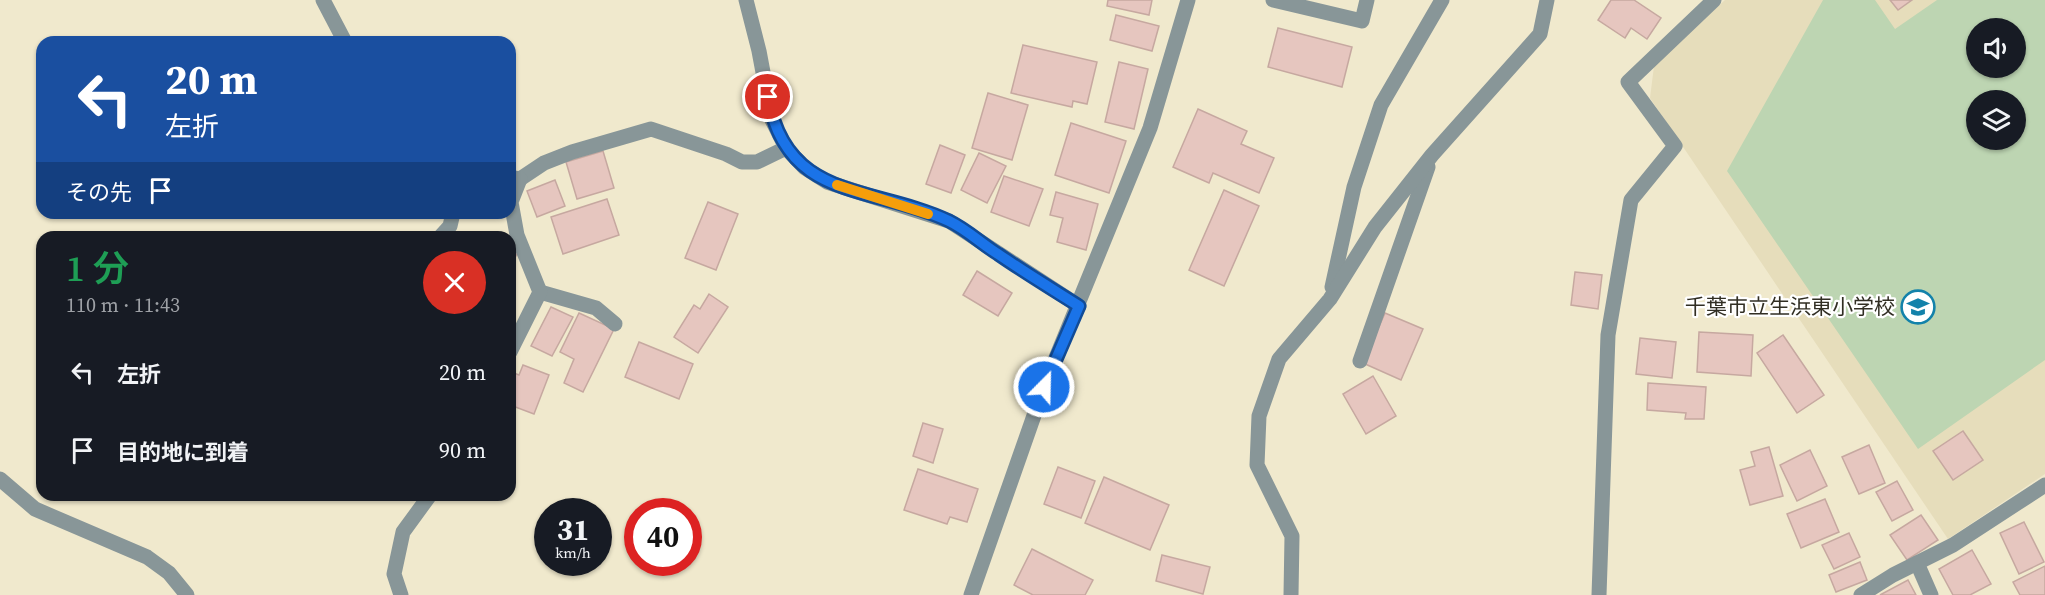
<!DOCTYPE html>
<html lang="ja">
<head>
<meta charset="utf-8">
<style>
  body { margin:0; font-family:"Source Serif 4","Noto Sans JP",serif; background:#242831; color:#f1f3f6; height:100vh; display:flex; flex-direction:column; font-size:22px; white-space:nowrap }
  * { box-sizing:border-box; margin:0 }
  p { font-size:20px; color:#9ea1a6 }
  .icon { flex:none; width:33px; height:33px; fill:none; stroke:currentColor; stroke-width:2; stroke-linecap:round; stroke-linejoin:round }
  .map { position:relative; flex:1; overflow:hidden }
  .panel { position:absolute; left:36px; top:231px; width:480px; height:270px; display:flex; flex-direction:column; background:#171b24; border-radius:18px; box-shadow:0 2px 4px #0004 }
  .panel>* { flex:none }
  .guide { position:absolute; left:36px; top:36px; width:480px; height:183px; border-radius:18px; box-shadow:0 2px 4px #0004; background:#1a4fa0; color:#fff; overflow:hidden }
  .fabs { position:absolute; left:1966px; top:18px; display:grid; gap:12px }
  .fabs a { display:grid; place-items:center; width:60px; height:60px; border-radius:50%; background:#171b24; box-shadow:0 2px 4px #0004; font-size:30px }
  .speed { position:absolute; left:534px; top:498px; display:flex; gap:12px; font-size:30px; font-weight:700; text-align:center }
  .speed>* { display:grid; place-content:center; width:78px; height:78px; border-radius:50%; background:#171b24; box-shadow:0 2px 4px #0004; line-height:1 }
  .speed small { font-size:15px; font-weight:400 }
  .speed .limit { border:9px solid #d22; background:#fff; color:#111 }
  .pin { position:absolute; display:grid; place-items:center; width:51px; height:51px; color:#fff; margin:-26px; border:3px solid #fff; border-radius:50%; box-shadow:0 2px 6px #0007 }
  .me { position:absolute; width:66px; margin:-33px; rotate:23deg; stroke-linejoin:round; filter:drop-shadow(0 0 4px #0008) }
  .turn { display:flex; align-items:center; gap:21px; height:126px; padding:0 30px; font-size:27px }
  .turn .icon { width:78px; height:78px; stroke-width:2.5 }
  .turn b { display:block; font-size:42px; line-height:51px }
  .then { display:flex; align-items:center; height:57px; padding:0 30px; background:#0003; gap:12px; font-size:22px }
  .round { display:grid; place-items:center; flex:none; width:63px; height:63px; border-radius:32px; background:#242831 }
  .summary { display:flex; align-items:center; justify-content:space-between; height:102px; padding:0 30px }
  h1 { font-size:36px; font-weight:600; line-height:45px; color:#1e9e55 }
  ul { padding:0; list-style:none }
  li { display:flex; align-items:center; gap:18px; height:78px; padding:0 30px }
  li div { flex:1 }
  li b { display:block; font-size:22px }
  li em { font-style:normal }
  .map>svg:first-child { display:block }
  .built { fill:#e6ddbb; fill-rule:evenodd }
  .green { fill:#bdd5b2; fill-rule:evenodd }
  .building { fill:#e6c6bf; stroke:#c6a8a0; stroke-width:1.5 }
  .lines { fill:none; stroke-linecap:round; stroke-linejoin:round }
  .minor { stroke:#889698; stroke-width:15 }
  .tertiary { stroke:#889698; stroke-width:15 }
  .route-casing { stroke:#114b97; stroke-width:15 }
  .route { stroke:#1a73e8; stroke-width:10 }
  .slow { stroke:#f59e0b; stroke-width:10 }
  .labels { text-anchor:middle; stroke-width:4.5; stroke-linejoin:round; paint-order:stroke }
  .poi-label { font-size:21px; fill:#312e23; stroke:#fff; text-anchor:end }
</style>
</head>
<body>
<div class="map">
<svg width="2045" height="595" viewBox="0 0 2045 595">
  <rect width="100%" height="100%" fill="#f0e9cd"/>
  <path class="built" d="M1725 0H2045V474L1948 539 1650 98 1654 66ZM1977 28H2016V68H1977ZM1977 100H2016V140H1977Z"/>
  <path class="green" d="M1823 0H1875L1895 29 1937 0H2045V360L1918 449 1727 171ZM1977 28H2016V68H1977ZM1977 100H2016V140H1977Z"/>
  <g class="building">
    <polygon points="1108,0 1152,0 1149,15 1107,6"/>
    <polygon points="1611,0 1634,0 1661,18 1647,39 1631,28 1625,38 1598,20"/>
    <polygon points="1890,0 1912,0 1898,10"/>
    <polygon points="1116,15 1159,26 1152,51 1110,40"/>
    <polygon points="1278,28 1352,47 1342,87 1268,67"/>
    <polygon points="1023,45 1097,62 1087,104 1073,101 1072,107 1011,93"/>
    <polygon points="1119,62 1148,69 1134,129 1105,122"/>
    <polygon points="988,93 1028,105 1012,160 972,148"/>
    <polygon points="1198,109 1247,131 1241,144 1274,158 1259,193 1213,173 1209,183 1173,167"/>
    <polygon points="1071,123 1126,141 1109,193 1055,175"/>
    <polygon points="940,145 965,155 951,193 926,184"/>
    <polygon points="603,151 614,188 577,199 566,162"/>
    <polygon points="979,153 1006,166 987,203 961,190"/>
    <polygon points="1004,176 1043,189 1029,226 991,212"/>
    <polygon points="555,180 565,206 537,217 527,191"/>
    <polygon points="1224,190 1259,206 1224,286 1189,270"/>
    <polygon points="1056,192 1098,204 1086,250 1057,242 1063,218 1050,215"/>
    <polygon points="607,199 619,235 563,254 551,217"/>
    <polygon points="708,202 738,214 716,270 685,258"/>
    <polygon points="510,248 518,252 510,267"/>
    <polygon points="977,271 1012,293 998,316 963,295"/>
    <polygon points="1575,272 1602,275 1598,309 1571,305"/>
    <polygon points="709,294 728,307 698,353 674,337 694,305 700,309"/>
    <polygon points="551,307 573,317 552,356 531,346"/>
    <polygon points="579,313 614,329 583,392 564,383 574,359 560,352"/>
    <polygon points="1385,313 1423,329 1401,380 1363,363"/>
    <polygon points="1699,332 1753,335 1751,376 1697,372"/>
    <polygon points="1783,335 1824,395 1797,413 1757,353"/>
    <polygon points="1640,338 1676,342 1672,378 1636,374"/>
    <polygon points="639,342 693,364 679,399 625,377"/>
    <polygon points="523,365 549,375 534,414 510,405 510,385 514,373 519,375"/>
    <polygon points="1373,376 1396,416 1366,434 1343,394"/>
    <polygon points="1648,383 1706,387 1704,419 1685,419 1686,413 1647,410"/>
    <polygon points="923,423 943,429 933,463 913,456"/>
    <polygon points="1963,431 1983,460 1953,480 1933,451"/>
    <polygon points="1869,445 1885,483 1859,494 1842,457"/>
    <polygon points="1769,447 1783,496 1750,505 1740,470 1755,466 1751,452"/>
    <polygon points="1810,450 1827,486 1797,501 1780,465"/>
    <polygon points="1058,467 1095,481 1081,518 1044,504"/>
    <polygon points="918,469 978,489 967,522 950,517 947,524 904,510"/>
    <polygon points="1104,477 1169,505 1150,550 1085,523"/>
    <polygon points="1897,481 1913,510 1892,521 1876,492"/>
    <polygon points="1825,499 1839,532 1801,548 1787,514"/>
    <polygon points="1921,515 1938,540 1907,560 1890,535"/>
    <polygon points="2024,522 2044,562 2019,574 2000,533"/>
    <polygon points="1849,533 1860,557 1834,569 1822,545"/>
    <polygon points="1032,549 1093,580 1085,595 1033,595 1014,585"/>
    <polygon points="1972,550 1991,584 1970,595 1953,595 1939,569"/>
    <polygon points="1162,555 1210,567 1203,594 1156,581"/>
    <polygon points="1860,562 1867,580 1836,592 1829,575"/>
    <polygon points="2045,566 2045,595 2020,595 2013,582"/>
    <polygon points="1908,580 1916,595 1880,595"/>
  </g>
  <g class="lines">
    <g class="minor">
      <polyline points="323,0 345,42"/>
      <polyline points="746,0 759,51 772,120 786,148 805,168 827,182 949,221 1079,306"/>
      <polyline points="1273,0 1362,21 1367,0"/>
      <polyline points="510,177 520,179 544,163 572,152 651,129 726,154 742,162 757,162 786,148"/>
      <polyline points="440,237 450,226 453,213"/>
      <polyline points="1332,287 1354,187 1381,105 1442,0"/>
      <polyline points="540,292 596,308 615,324"/>
      <polyline points="510,352 540,292 517,235 511,202 520,179"/>
      <polyline points="1360,361 1428,167"/>
      <polyline points="0,479 35,509 147,557 169,573 187,595"/>
      <polyline points="1917,563 1931,595"/>
      <polyline points="401,595 394,574 403,532 430,495"/>
      <polyline points="1291,595 1292,536 1257,465 1259,416 1279,359 1330,299 1375,227 1432,155 1540,34 1547,0"/>
      <polyline points="1599,595 1608,335 1631,200 1675,146 1628,82 1714,0"/>
      <polyline points="1861,595 1893,575 1953,545 2045,485"/>
    </g>
    <polyline class="tertiary" points="971,595 1044,387 1150,128 1188,0"/>
  </g>
  <g class="lines">
    <defs>
      <path id="route" d="M768 97C786 202 873 185 949 221 966 229 982 244 998 254 1024 272 1052 289 1079 306L1044 387"/>
    </defs>
    <use href="#route" class="route-casing"/>
    <use href="#route" class="route"/>
    <polyline class="slow" points="837,185 928,214"/>
  </g>
  <defs>
    <symbol id="school-ring" viewBox="-11 -11 22 22"><circle r="9.5" fill="#fff" stroke="#1382aa" stroke-width="1.5"/><path d="M0-5L7-2L0 1L-7-2ZM-4 1L0 2.5L4 1V4Q0 6-4 4Z" fill="#1382aa"/></symbol>
  </defs>
  <g fill-rule="evenodd">
    <use href="#school-ring" x="1899" y="288" width="38" height="38"/>
  </g>
  <g class="labels">
    <g class="poi-label">
      <text x="1895" y="314">千葉市立生浜東小学校</text>
    </g>
  </g>
</svg>
<div class="fabs">
<a><svg class="icon" aria-label="sound" viewBox="0 0 24 24"><path d="M4 9h4l5-4v14l-5-4H4zM17 9q2 3 0 6"/></svg></a>
<a><svg class="icon" aria-label="layers" viewBox="0 0 24 24"><path d="M12 4l9 5-9 5-9-5zM3 14l9 5 9-5"/></svg></a>
</div>
<div class="speed"><div>31<small>km/h</small></div><div class="limit">40</div></div>
<div class="pin" style="left:768px;top:97px;background:#d93025"><svg class="icon" aria-label="arrive" viewBox="0 0 24 24"><path d="M6 21V4h12l-3 4 3 4H6"/></svg></div>
<svg class="me" style="left:1044px;top:387px" viewBox="-20 -20 40 40"><circle r="17" fill="#1a73e8" stroke="#fff" stroke-width="3"/><path d="M0-11L8 9 0 5-8 9z" fill="#fff"/></svg>
<div class="guide">
<div class="turn"><svg class="icon" aria-label="left" viewBox="0 0 24 24"><path d="M17 20v-9H6M10 6l-5 5 5 5"/></svg><div><b>20 m</b>左折</div></div>
<div class="then">その先<svg class="icon" aria-label="arrive" viewBox="0 0 24 24"><path d="M6 21V4h12l-3 4 3 4H6"/></svg></div>
</div>
<section class="panel">
<div class="summary"><div><h1>1 分</h1><p>110 m · 11:43</p></div><a class="round" style="background:#d93025;color:#fff"><svg class="icon" aria-label="close" viewBox="0 0 24 24"><path d="M6 6l12 12M18 6L6 18"/></svg></a></div>
<ul>
<li><svg class="icon" aria-label="left" viewBox="0 0 24 24"><path d="M17 20v-9H6M10 6l-5 5 5 5"/></svg><div><b>左折</b></div><em>20 m</em></li>
<li><svg class="icon" aria-label="arrive" viewBox="0 0 24 24"><path d="M6 21V4h12l-3 4 3 4H6"/></svg><div><b>目的地に到着</b></div><em>90 m</em></li>
</ul>
</section>
</div>
</body>
</html>
